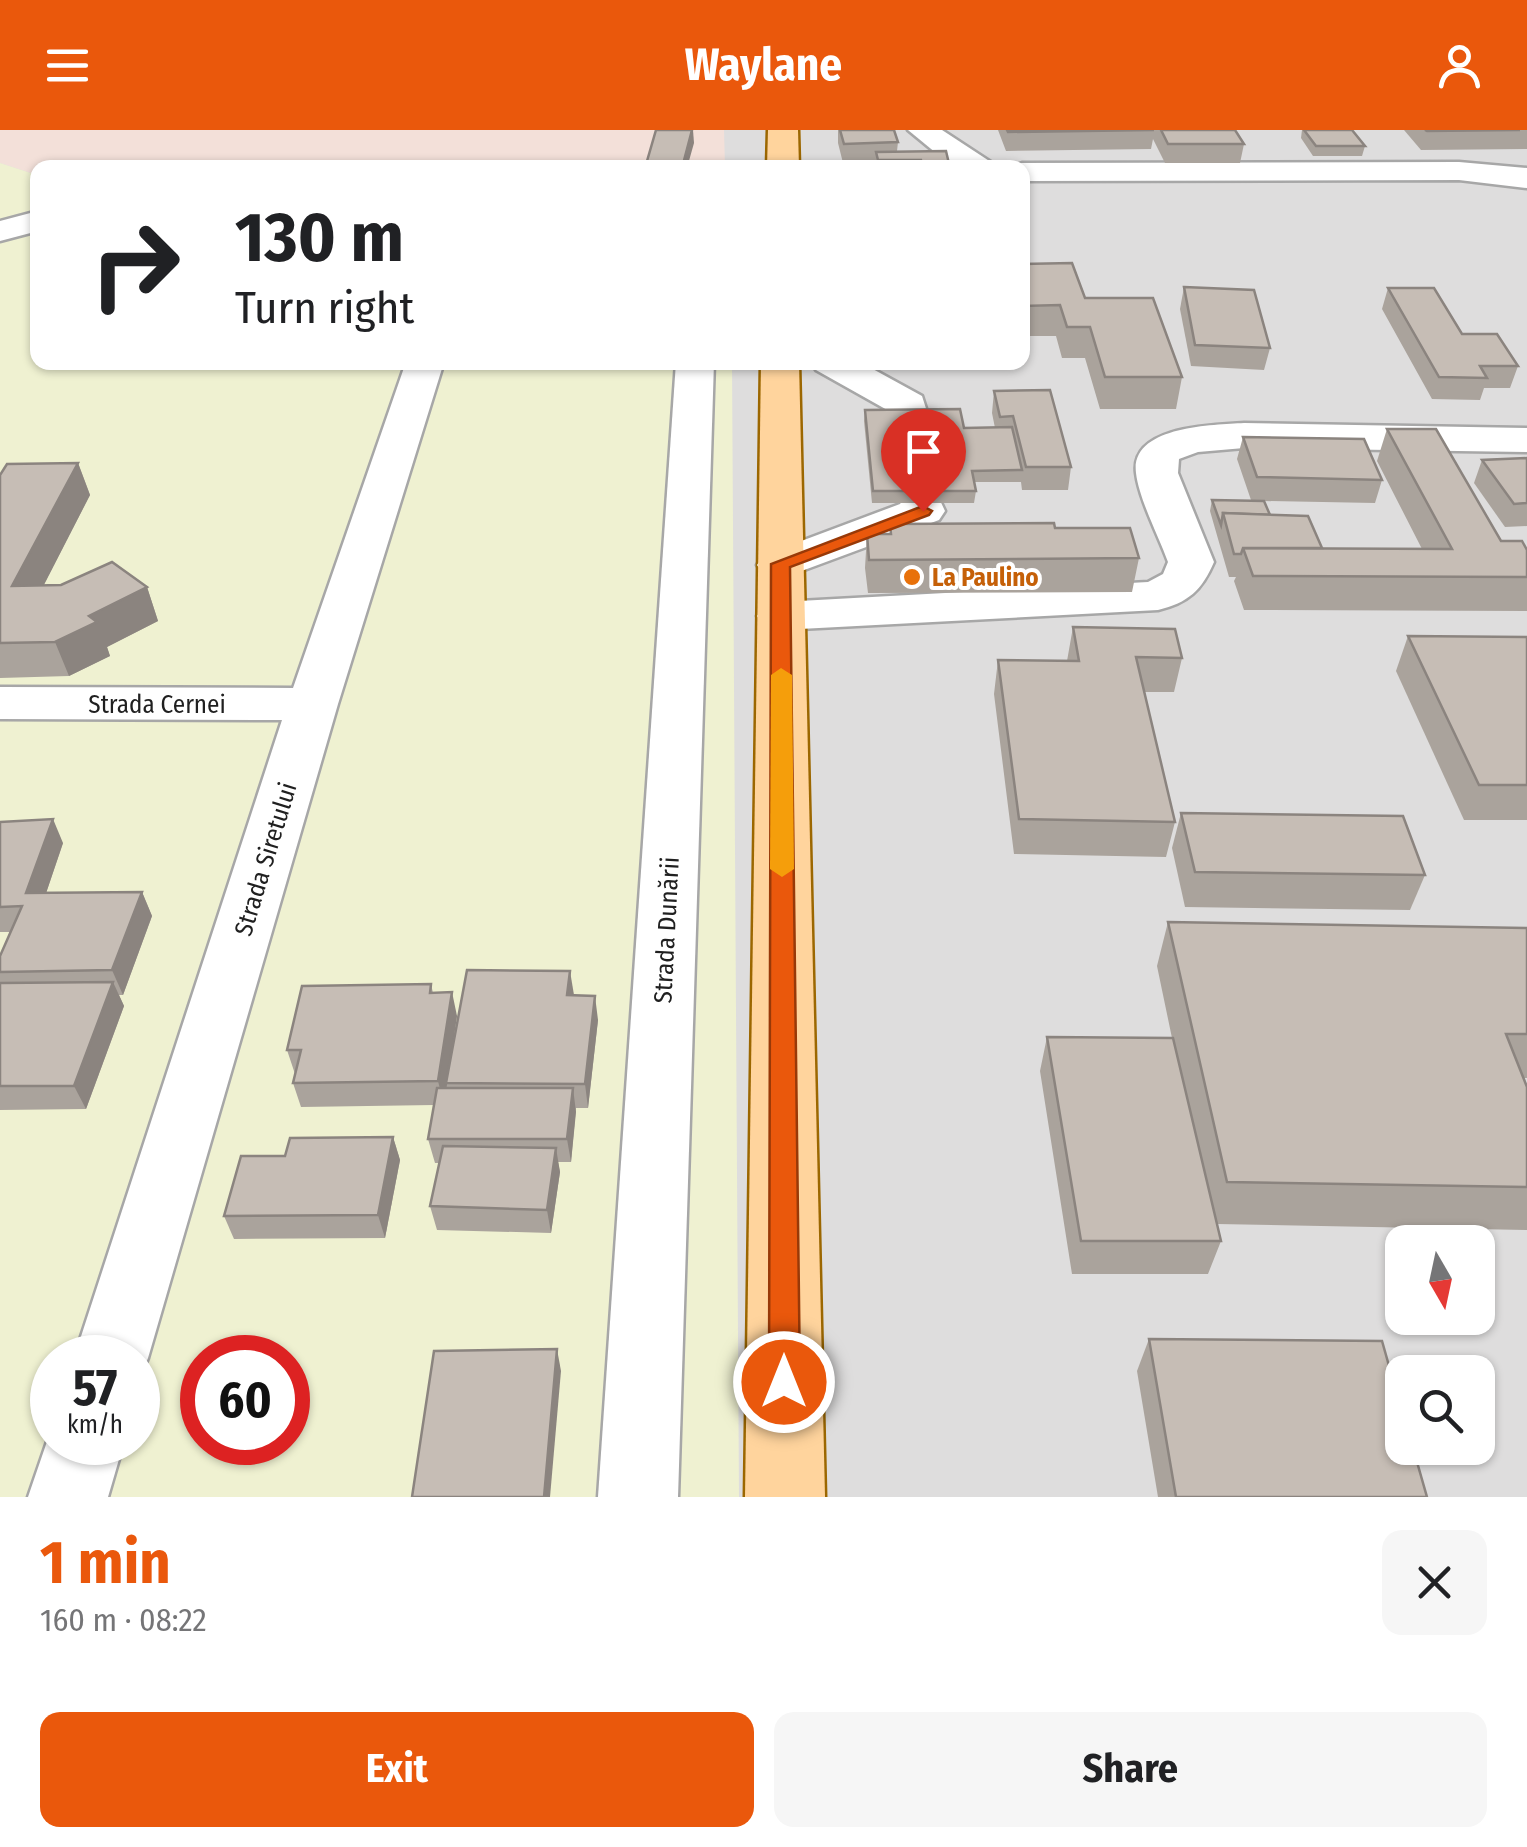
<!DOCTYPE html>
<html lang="en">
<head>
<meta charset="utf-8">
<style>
  body { margin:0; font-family:"Fira Sans Condensed",sans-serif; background:#f6f6f6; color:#202124; height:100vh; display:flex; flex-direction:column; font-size:38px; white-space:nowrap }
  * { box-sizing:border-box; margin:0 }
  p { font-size:32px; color:#757577 }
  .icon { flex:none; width:55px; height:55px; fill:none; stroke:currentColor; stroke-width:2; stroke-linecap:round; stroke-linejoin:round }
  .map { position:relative; height:1367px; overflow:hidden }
  .drawer { display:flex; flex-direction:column; background:#fff; flex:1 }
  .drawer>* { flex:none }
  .top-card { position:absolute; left:30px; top:30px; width:1000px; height:210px; border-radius:20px; box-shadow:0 2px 8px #0004; background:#fff; color:#202124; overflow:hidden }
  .needle { width:65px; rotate:171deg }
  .tools { position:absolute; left:1385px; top:1095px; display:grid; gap:20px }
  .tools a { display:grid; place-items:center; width:110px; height:110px; border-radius:20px; background:#fff; box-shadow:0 2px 8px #0004; font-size:50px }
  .speed { position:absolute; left:30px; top:1205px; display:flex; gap:20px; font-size:50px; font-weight:700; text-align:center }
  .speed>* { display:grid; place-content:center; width:130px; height:130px; border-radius:50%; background:#fff; box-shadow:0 2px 8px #0004; line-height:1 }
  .speed small { font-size:25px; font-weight:400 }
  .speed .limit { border:15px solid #d22; background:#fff; color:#111 }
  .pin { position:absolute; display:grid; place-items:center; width:85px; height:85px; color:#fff; margin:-102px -42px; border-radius:50% 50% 50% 0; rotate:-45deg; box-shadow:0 0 10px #0007 }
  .pin .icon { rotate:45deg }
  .me { position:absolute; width:110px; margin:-55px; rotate:0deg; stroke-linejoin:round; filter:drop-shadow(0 0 8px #0008) }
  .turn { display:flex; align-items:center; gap:35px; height:210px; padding:0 40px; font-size:45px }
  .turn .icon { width:130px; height:130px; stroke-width:2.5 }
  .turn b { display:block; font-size:70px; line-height:85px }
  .round { display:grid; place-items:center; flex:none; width:105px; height:105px; border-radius:20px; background:#f6f6f6 }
  .overview { display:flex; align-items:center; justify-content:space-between; height:170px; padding:0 40px }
  h1 { font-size:60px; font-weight:700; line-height:75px; color:#ea580c }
  .primary-button { display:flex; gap:20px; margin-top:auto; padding:20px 40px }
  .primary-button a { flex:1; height:115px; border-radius:20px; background:#ea580c; color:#fff; font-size:40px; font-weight:700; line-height:115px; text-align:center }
  .primary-button a+a { background:#f6f6f6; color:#202124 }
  header { display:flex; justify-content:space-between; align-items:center; height:130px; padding:0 40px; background:#ea580c; color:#fff; font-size:45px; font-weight:700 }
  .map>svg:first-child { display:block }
  .residential { fill:#dedddd; fill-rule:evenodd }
  .military { fill:#f3e0d9 }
  .farmland { fill:#eff1d1; fill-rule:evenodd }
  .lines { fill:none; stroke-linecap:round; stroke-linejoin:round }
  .minor-casing { stroke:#a7a7a7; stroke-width:5 }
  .major-casing { stroke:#9c6700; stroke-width:5 }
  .minor { fill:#fff; fill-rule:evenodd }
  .major { fill:#ffd49d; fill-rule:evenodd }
  .wall { fill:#aaa39c }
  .shaded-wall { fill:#8b847f }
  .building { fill:#c6bdb5; stroke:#8b847f; stroke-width:2.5 }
  .route { fill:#ea580c; stroke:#983908; stroke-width:2.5 }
  .slow { fill:#f59e0b }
  .food-dot { fill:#e8710a; stroke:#fff; stroke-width:4 }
  .labels { text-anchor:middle; stroke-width:8; stroke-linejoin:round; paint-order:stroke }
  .food-label { font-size:25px; font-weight:bold; fill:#c56008; stroke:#fff; text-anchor:start }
  .street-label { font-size:25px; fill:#202020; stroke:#fff }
</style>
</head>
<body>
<header><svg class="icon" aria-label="menu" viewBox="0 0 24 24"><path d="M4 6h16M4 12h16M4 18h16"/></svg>Waylane<svg class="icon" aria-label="person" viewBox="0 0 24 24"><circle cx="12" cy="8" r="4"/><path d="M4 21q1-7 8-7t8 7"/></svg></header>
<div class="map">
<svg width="1527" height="1367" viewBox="0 0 1527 1367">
  <rect width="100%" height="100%" fill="#f1ede6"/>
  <path class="residential" d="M0 0H1527V1367H0ZM38 38H1022V232H38ZM1402 1112H1478V1188H1402ZM52 1228H138V1312H52ZM202 1228H288V1312H202ZM1402 1242H1478V1318H1402Z"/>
  <polygon class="military" points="0,0 724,0 725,37 38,38 37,45 0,33"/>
  <path class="farmland" d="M0 33 37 45 38 232 732 233 739 1367H0ZM52 1228H138V1312H52ZM202 1228H288V1312H202Z"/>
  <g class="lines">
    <defs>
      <g id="minor">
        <polygon points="908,0 942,0 1000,38 953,37"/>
        <polygon points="1459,32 1527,38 1527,58 1459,50 1022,51 1022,38 1009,38 1022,33"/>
        <polygon points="38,81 38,101 0,111 0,91"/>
        <polygon points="406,232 444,232 338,574 148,1228 138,1253 138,1228 74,1228 282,590 0,589 0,557 293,558"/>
        <polygon points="676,232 714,232 678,1367 598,1367"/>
        <polygon points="811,232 860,232 922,266 930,291 924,300 910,303 896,300 889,281 816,240"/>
        <path d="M1244 293 1527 298V322L1244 318 1198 322 1179 329 1178 343 1214 432C1202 460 1188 473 1158 480L781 500 764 496 757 486 764 476 781 472 1148 452 1163 444 1168 432C1159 407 1139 369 1136 343 1130 296 1212 295 1244 293Z"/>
        <polygon points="922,360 937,364 945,381 939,390 780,449 764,445 757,435 764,425 900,374 907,364"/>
        <polygon points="52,1297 52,1312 124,1312 108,1367 28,1367"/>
      </g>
      <g id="major">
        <polygon points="768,0 798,0 799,38 767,38"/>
        <polygon points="761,232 799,232 825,1367 745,1367"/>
      </g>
    </defs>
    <use href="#minor" class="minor-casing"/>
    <use href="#major" class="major-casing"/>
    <use href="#minor" class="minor"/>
    <use href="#major" class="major"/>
  </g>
  <g class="wall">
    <polygon points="838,0 894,0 898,12 897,21 950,38 875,38 875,32 843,33 838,13"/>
    <polygon points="998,0 1235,0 1244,14 1240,33 1165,33 1153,9 1151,19 1006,21"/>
    <polygon points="1302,0 1352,0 1365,16 1362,26 1313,26 1301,8"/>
    <polygon points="1404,0 1527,0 1527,19 1421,20"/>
    <polygon points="1022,134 1085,168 1182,247 1176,279 1100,279 1085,228 1062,228 1056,206 1022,206"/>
    <polygon points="1184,157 1270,218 1264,240 1191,236 1180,179"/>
    <polygon points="1388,158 1462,204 1518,236 1510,258 1484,258 1480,270 1432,269 1382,179"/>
    <polygon points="994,261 1071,337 1068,360 1022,360 1021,352 974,352 976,361 974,373 872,373 864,291 865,280 964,298 995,298 992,283"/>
    <polygon points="1387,299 1501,411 1527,420 1527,481 1244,480 1234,451 1236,447 1229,447 1210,381 1212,370 1251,370 1237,329 1243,307 1382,350 1375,373 1264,371 1270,385 1322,418 1422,419 1377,331"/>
    <polygon points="1527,328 1527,396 1505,397 1474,353 1482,330"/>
    <polygon points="78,333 90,365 43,456 147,457 158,491 107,517 110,526 69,546 0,548 0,345"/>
    <polygon points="890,394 1055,398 1139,428 1132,462 868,463 865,438 867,404 890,404"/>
    <polygon points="1073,497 1182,528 1174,562 1144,562 1175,692 1166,727 1014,724 994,564 998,530 1067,531"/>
    <polygon points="1408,506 1527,507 1527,690 1464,690 1396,541"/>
    <polygon points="1181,683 1425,745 1410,780 1185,777 1172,718"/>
    <polygon points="0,692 63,713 46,763 142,762 152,786 123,865 119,865 124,876 86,979 0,980 0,842 11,802 0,802"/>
    <polygon points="1168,792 1527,798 1527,948 1523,948 1527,957 1527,1100 1217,1094 1221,1111 1208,1144 1072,1144 1040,941 1047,907 1172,908 1157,836"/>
    <polygon points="431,854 433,863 457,886 450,929 573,865 598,890 588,978 576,978 571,1032 558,1032 560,1042 551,1103 437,1100 430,1076 440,1033 435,1033 428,1009 434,975 301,977 293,953 295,944 287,920"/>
    <polygon points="393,1007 400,1030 385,1108 234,1109 224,1086 285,1026"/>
    <polygon points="1149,1209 1427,1367 1158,1367 1137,1241"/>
  </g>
  <g class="shaded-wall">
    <polygon points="692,0 693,0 694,13 687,38 682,38"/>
    <polygon points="78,333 90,365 26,490 12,456"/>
    <polygon points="147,457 158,491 107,517 110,526 69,546 55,512 89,486"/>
    <polygon points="53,689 63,713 38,787 26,763"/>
    <polygon points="142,762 152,786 123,865 112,840"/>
    <polygon points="570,841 574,865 567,865"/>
    <polygon points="113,852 124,876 86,979 74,956"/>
    <polygon points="452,862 457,886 444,975 438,951"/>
    <polygon points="595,866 598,890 588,978 585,954"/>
    <polygon points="573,958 576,982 571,1032 567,1009"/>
    <polygon points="393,1007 400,1030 385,1108 378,1085"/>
    <polygon points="556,1018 560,1042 551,1103 547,1080"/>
    <polygon points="557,1219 561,1241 550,1367 544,1367"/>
  </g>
  <g class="building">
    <polygon points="656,0 692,0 682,38 645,38"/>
    <polygon points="840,0 894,0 898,12 844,14"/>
    <polygon points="1007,0 1154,0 1008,2"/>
    <polygon points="1161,0 1235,0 1244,14 1168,14"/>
    <polygon points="1304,0 1352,0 1365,16 1316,16"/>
    <polygon points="1425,0 1520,0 1427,1"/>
    <polygon points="946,21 950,38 923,38 921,30 878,30 876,22"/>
    <polygon points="1072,133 1085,168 1153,168 1182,247 1105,247 1090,197 1067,197 1060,175 1022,176 1022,134"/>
    <polygon points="1184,157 1254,160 1270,218 1195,215"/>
    <polygon points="1388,158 1434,158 1462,204 1497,204 1518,236 1480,236 1487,248 1439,247"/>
    <polygon points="1050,260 1071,337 1026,337 1013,286 1000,287 994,261"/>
    <polygon points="960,279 964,298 1012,297 1022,340 972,341 976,361 873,361 865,280"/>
    <polygon points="1387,299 1436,299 1501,411 1522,411 1527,420 1527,447 1253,446 1243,418 1452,419"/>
    <polygon points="1243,307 1364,309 1382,350 1257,347"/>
    <polygon points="1527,328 1527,373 1514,374 1482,330"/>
    <polygon points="78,333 12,456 61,455 112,432 147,457 89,486 97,492 55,512 0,513 0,345 7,334"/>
    <polygon points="1212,370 1264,371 1270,385 1223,383 1221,395"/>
    <polygon points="1223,383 1308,386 1322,418 1243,418 1241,424 1234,424"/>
    <polygon points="1054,393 1055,398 1130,398 1139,428 869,430 867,404 891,404 890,394"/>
    <polygon points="1073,497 1175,499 1182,528 1136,527 1175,692 1019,689 998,530 1079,531"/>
    <polygon points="1408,506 1527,507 1527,655 1479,655"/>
    <polygon points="1181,683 1403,686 1425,745 1195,742"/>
    <polygon points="53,689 26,763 142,762 112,840 0,842 0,826 22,776 0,777 0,692"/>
    <polygon points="1168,792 1527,798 1527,904 1506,904 1527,957 1527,1057 1227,1052"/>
    <polygon points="467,840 570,841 567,865 595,866 585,954 446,953"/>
    <polygon points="113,852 74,956 0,956 0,853"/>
    <polygon points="431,854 430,863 452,862 438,951 293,953 301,920 287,920 302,856"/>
    <polygon points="1047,907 1173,908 1221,1111 1081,1111"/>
    <polygon points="437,958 573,958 567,1009 428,1009"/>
    <polygon points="393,1007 378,1085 224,1086 241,1026 285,1026 290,1008"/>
    <polygon points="443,1016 556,1018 547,1080 430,1076"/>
    <polygon points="1149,1209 1382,1211 1402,1282 1402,1318 1413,1318 1427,1367 1176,1367"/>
    <polygon points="557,1219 544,1367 412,1367 434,1221"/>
  </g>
  <polygon class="route" points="923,376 932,381 929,385 790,437 800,1252 796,1263 784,1267 773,1263 769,1252 771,434"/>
  <polygon class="slow" points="781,538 792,545 794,739 782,747 770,739 771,545"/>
  <circle class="food-dot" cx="912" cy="447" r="10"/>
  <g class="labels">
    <g class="food-label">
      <text x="932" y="456">La Paulino</text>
    </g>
    <g class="street-label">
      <text x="157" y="583">Strada Cernei</text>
      <text transform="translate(265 729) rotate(-73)" y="9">Strada Siretului</text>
      <text transform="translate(666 800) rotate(-87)" y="9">Strada Dunării</text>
    </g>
  </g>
</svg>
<div class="tools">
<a><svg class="needle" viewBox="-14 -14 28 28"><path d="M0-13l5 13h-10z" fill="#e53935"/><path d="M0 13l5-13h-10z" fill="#757577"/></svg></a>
<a><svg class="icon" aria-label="search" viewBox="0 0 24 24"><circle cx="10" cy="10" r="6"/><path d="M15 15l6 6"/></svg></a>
</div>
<div class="speed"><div>57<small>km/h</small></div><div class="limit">60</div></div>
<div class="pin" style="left:923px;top:381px;background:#d93025"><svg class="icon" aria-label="arrive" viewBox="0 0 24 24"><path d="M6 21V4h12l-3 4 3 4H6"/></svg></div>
<svg class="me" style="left:784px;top:1252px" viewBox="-20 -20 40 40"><circle r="17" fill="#ea580c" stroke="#fff" stroke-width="3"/><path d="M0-11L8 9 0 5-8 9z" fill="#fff"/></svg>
<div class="top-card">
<div class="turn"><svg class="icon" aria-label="right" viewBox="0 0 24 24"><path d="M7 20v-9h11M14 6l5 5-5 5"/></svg><div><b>130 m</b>Turn right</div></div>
</div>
</div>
<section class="drawer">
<div class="overview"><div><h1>1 min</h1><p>160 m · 08:22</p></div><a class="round"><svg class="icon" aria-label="close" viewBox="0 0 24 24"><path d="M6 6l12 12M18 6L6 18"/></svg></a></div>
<div class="primary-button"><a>Exit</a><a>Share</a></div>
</section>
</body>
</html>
